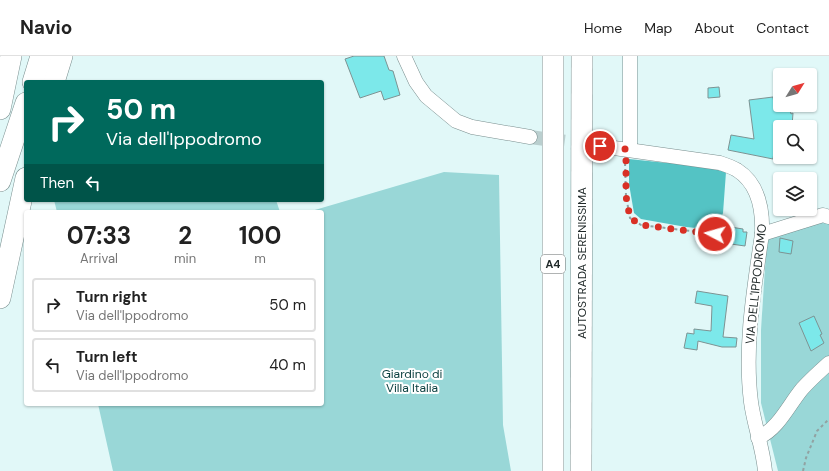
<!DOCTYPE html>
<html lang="en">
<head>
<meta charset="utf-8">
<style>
  body { margin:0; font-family:"DM Sans",sans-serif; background:#f6f6f6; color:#222; height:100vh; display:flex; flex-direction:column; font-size:15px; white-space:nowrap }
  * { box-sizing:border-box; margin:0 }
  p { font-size:13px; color:#767676 }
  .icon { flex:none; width:22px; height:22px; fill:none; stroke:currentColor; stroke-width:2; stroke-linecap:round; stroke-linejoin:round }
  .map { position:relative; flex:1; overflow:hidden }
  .drawer { position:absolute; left:24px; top:154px; width:300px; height:196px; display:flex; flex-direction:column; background:#fff; border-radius:4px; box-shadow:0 1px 3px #0004 }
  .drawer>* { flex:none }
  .top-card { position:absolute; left:24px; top:24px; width:300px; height:122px; border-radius:4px; box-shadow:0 1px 3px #0004; background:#00695c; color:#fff; overflow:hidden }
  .needle { width:26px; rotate:53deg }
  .buttons { position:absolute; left:773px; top:12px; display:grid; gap:8px }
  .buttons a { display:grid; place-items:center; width:44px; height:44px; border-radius:4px; background:#fff; box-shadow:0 1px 3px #0004; font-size:20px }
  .pin { position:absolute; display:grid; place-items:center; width:34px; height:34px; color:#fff; margin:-17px; border:2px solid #fff; border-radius:50%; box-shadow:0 1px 4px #0007 }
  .me { position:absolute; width:44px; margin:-22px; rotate:276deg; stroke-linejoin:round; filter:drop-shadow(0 0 3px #0008) }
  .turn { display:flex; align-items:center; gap:14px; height:84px; padding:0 16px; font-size:18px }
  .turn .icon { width:52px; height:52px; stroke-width:2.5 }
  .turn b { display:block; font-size:28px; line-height:34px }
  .then { display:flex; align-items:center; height:38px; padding:0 16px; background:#0003; gap:8px; font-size:15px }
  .eta { display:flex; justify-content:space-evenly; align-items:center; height:68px; text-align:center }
  .eta b { font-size:24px; font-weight:700; line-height:28px }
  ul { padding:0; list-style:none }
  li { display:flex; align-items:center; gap:12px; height:54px; margin:0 8px 6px; padding:0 8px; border:2px solid #e0e0e0; border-radius:4px }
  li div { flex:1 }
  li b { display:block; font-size:15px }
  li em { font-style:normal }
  header { display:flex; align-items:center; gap:24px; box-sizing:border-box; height:56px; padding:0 20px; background:#fff; border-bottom:1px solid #e0e0e0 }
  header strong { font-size:19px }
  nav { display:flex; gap:22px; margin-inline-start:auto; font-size:14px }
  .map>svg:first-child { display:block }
  .green { fill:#99d7d7 }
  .forest { fill:#54c3c4 }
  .building { fill:#7ce8ea; stroke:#7d9393 }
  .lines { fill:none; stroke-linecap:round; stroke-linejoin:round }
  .minor-tunnel { stroke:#bacfcf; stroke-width:14; stroke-dasharray:14 7; stroke-linecap:butt }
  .minor-casing { stroke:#798e8e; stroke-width:15 }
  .highway-casing { stroke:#798e8e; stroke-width:22 }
  .path { stroke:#91a2a2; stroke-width:2; stroke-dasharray:3 3; stroke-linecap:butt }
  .minor { stroke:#fff; stroke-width:14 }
  .highway { stroke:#fff; stroke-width:21 }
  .route { stroke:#d93025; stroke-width:7; stroke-dasharray:0 12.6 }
  .labels { text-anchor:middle; stroke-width:4; stroke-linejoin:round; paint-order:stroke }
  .shield { fill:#fff; stroke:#636969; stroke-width:1 }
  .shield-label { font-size:11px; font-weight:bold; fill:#202929 }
  .street-label { font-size:12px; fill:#202929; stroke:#fff }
  .park-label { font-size:12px; fill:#0b4040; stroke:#fff }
</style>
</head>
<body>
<header>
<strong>Navio</strong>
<nav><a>Home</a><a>Map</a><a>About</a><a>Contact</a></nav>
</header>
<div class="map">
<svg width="829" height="415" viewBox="0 0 829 415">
  <rect width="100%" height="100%" fill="#e1f8f8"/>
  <g class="green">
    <polygon points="444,116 499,119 503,369 511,415 113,415 98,348 322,348 322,156 308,156"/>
    <polygon points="54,144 276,144 280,156 57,156"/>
    <polygon points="821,166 829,168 829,415 778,415 761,347 761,274 766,196 769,181"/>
  </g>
  <polygon class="forest" points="629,103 667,107 690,107 726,116 723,157 717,174 686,171 641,163 634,157 629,128"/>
  <g class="building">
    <polygon points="354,0 384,0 389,14 393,15 400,39 384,44 381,35 360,42 345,3"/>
    <polygon points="719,31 720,41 708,42 708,32"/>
    <polygon points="773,41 775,54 790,52 791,58 793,57 792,70 776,69 778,87 777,96 774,96 773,103 728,94 731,79 754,83 749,44"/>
    <polygon points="724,170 743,173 743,176 747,176 745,190 731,188 732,183 722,184"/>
    <polygon points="780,182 793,185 791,198 779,196"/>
    <polygon points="697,235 728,240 723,281 737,282 736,291 722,291 698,285 697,294 684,292 687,277 694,278 694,273 711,275 712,250 695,247"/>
    <polygon points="814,260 822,278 820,279 824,287 811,295 799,267"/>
  </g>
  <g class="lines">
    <polyline class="minor-tunnel" points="530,81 589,89"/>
    <defs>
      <g id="minor">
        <polyline points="404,0 416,26 426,40 456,65 472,71 530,81"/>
        <path d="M600 90 720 107C726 109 732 111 737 114 759 128 763 155 762 178 754 233 744 291 751 346 754 369 763 392 765 415"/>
        <polyline points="630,94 630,0"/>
        <polyline points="762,178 823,159 829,161"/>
        <path d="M758 382C779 372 788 350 802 333 810 324 820 315 829 307"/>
      </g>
      <g id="highway">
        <polyline points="33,26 41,0"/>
        <polyline points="54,26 62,0"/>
        <polyline points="0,53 11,0"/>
        <polyline points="0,125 26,47"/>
        <polyline points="0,242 26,122"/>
        <polyline points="553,415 553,0"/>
        <polyline points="581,415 582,0"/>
      </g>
    </defs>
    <use href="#minor" class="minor-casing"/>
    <use href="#highway" class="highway-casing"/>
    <g class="path">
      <polyline points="625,107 626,140 630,162 641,169 715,178"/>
      <polyline points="803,415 806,402 817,375 829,363"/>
    </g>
    <use href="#minor" class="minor"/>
    <use href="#highway" class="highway"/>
  </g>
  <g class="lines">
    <polyline class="route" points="600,90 626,93 626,140 630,162 641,169 715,178"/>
  </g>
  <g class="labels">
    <rect class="shield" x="541" y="199" width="24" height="18" rx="3"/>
    <g class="shield-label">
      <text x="553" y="212">A4</text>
    </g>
    <g class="street-label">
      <text transform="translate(582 207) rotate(-90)" y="4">AUTOSTRADA SERENISSIMA</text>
      <text transform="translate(756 228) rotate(-84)" y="4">VIA DELL'IPPODROMO</text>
    </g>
    <g class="park-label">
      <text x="412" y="322">Giardino di<tspan x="412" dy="14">Villa Italia</tspan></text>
    </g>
  </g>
</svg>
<div class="buttons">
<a><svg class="needle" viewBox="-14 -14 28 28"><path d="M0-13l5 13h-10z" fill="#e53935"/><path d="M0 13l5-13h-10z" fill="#767676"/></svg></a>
<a><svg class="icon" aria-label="search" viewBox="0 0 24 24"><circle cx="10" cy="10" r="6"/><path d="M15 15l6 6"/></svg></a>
<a><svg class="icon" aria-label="layers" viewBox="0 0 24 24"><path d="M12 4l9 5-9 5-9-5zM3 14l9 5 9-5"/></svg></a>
</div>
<div class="pin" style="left:600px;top:90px;background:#d93025"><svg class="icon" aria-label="arrive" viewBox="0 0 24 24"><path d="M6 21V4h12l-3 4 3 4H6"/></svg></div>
<svg class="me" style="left:715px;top:178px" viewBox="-20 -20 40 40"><circle r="17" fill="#d93025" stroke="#fff" stroke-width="3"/><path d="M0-11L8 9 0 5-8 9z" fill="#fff"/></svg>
<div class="top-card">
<div class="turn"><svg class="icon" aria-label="right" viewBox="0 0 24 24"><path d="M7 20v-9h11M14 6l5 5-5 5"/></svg><div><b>50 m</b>Via dell'Ippodromo</div></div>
<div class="then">Then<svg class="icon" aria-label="left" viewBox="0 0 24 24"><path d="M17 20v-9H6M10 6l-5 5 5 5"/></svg></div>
</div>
<section class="drawer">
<div class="eta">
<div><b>07:33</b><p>Arrival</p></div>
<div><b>2</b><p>min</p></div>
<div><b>100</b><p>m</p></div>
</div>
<ul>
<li><svg class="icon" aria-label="right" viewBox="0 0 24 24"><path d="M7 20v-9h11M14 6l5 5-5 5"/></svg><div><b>Turn right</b><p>Via dell'Ippodromo</p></div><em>50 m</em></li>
<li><svg class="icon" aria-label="left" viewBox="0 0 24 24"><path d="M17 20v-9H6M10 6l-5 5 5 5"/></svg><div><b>Turn left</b><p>Via dell'Ippodromo</p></div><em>40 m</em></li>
</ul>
</section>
</div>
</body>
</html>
